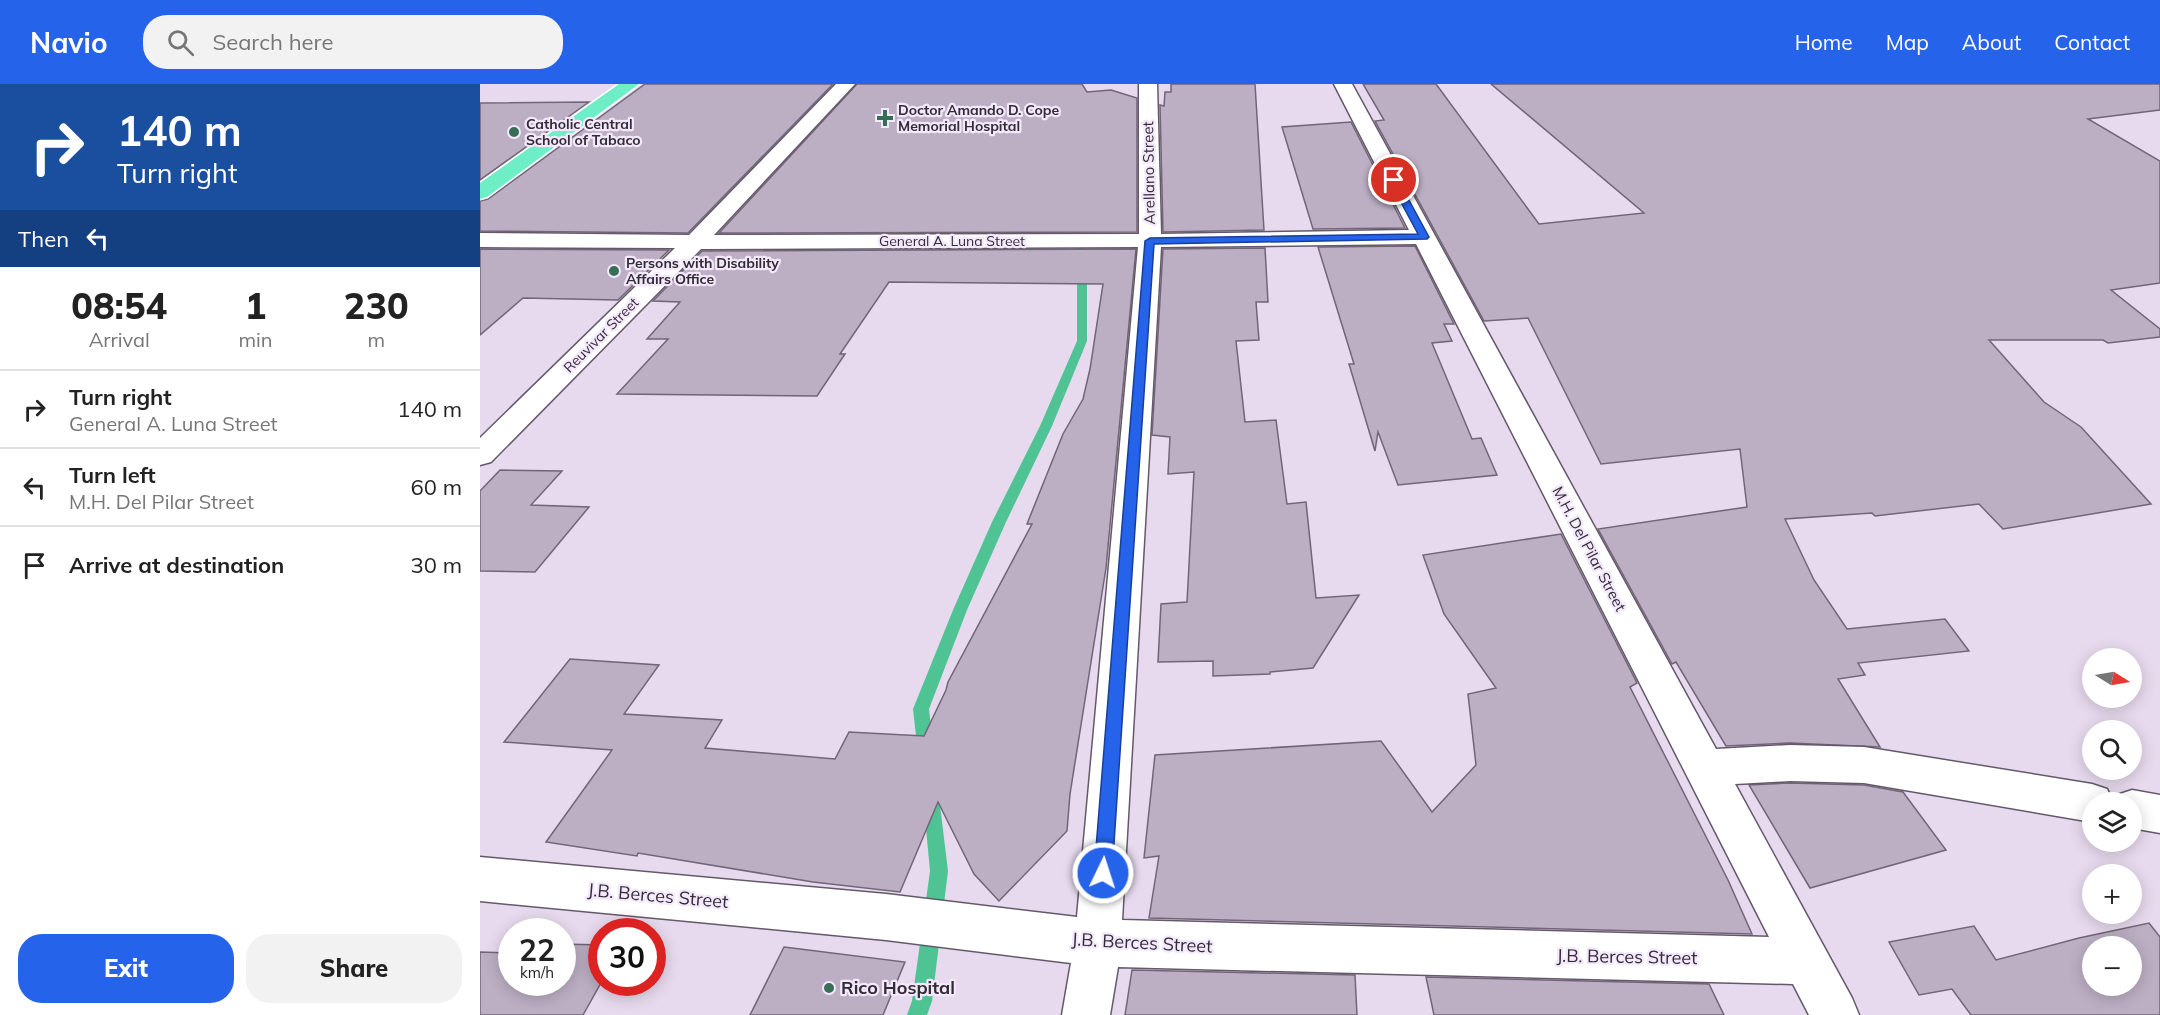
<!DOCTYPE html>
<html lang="en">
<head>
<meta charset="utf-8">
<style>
  body { margin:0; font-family:Mulish,sans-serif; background:#f2f2f2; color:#222; height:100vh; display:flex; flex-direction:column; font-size:22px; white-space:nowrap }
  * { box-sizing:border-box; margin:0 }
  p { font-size:20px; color:#767676 }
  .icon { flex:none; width:33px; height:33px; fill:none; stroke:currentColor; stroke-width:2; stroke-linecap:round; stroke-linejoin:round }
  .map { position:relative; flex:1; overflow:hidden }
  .panel { display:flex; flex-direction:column; background:#fff; width:480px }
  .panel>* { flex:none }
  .top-card { background:#1a4fa0; color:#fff; overflow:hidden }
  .needle { width:39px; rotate:101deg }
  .buttons { position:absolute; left:1602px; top:564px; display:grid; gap:12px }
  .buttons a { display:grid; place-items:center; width:60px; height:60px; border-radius:50%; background:#fff; box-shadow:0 3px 15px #0003; font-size:30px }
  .speed { position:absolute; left:18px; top:834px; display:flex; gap:12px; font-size:30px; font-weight:700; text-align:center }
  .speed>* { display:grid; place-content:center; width:78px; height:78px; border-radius:50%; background:#fff; box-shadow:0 3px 15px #0003; line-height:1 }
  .speed small { font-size:15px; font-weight:400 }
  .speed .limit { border:9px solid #d22; background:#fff; color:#111 }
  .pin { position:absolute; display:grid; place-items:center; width:51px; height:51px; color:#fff; margin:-26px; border:3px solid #fff; border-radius:50%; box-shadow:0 2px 6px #0007 }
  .me { position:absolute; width:66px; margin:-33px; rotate:4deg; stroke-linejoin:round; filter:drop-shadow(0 0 4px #0008) }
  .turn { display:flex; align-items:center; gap:21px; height:126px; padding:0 18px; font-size:27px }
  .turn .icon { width:78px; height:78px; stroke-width:2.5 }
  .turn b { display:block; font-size:42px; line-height:51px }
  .then { display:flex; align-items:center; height:57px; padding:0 18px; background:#0003; gap:12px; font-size:22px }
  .eta { display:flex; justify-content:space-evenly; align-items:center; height:102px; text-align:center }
  .eta b { font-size:36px; font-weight:800; line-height:42px }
  .button { display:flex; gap:12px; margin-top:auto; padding:12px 18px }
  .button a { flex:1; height:69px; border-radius:24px; background:#2563eb; color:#fff; font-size:24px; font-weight:800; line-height:69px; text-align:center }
  .button a+a { background:#f2f2f2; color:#222 }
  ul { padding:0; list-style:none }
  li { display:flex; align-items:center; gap:18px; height:78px; padding:0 18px; border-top:2px solid #e0e0e0 }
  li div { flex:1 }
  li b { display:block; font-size:22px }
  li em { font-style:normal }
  header { display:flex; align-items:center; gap:36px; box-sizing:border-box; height:84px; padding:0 30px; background:#2563eb; color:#fff }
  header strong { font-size:28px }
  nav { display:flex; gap:33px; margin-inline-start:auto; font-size:21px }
  .search { width:420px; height:54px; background:#f2f2f2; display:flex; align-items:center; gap:15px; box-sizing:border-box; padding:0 21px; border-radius:24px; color:#767676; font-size:22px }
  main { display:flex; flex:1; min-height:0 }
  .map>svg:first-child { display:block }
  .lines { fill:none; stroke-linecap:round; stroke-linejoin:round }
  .stream { fill:#50c394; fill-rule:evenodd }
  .building { fill:#bcafc3; stroke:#716577; stroke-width:1.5; fill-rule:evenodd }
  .street-casing { stroke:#64596a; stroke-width:3 }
  .primary-casing { stroke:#fff; stroke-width:3 }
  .street { fill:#fff; fill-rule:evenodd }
  .primary { fill:#6deec6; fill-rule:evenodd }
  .route { fill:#2563eb; stroke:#184099; stroke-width:1.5 }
  .poi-dot { fill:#376f56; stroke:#f4e8fc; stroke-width:2 }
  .labels { text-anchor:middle; stroke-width:4.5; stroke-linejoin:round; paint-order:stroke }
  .far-poi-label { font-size:14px; font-weight:bold; fill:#322d35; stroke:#f4e8fc; text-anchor:start }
  .far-street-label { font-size:14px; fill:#322d35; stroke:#f4e8fc }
  .street-label { font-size:15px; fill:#322d35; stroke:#f4e8fc }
  .near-street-label { font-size:18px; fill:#322d35; stroke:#f4e8fc }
  .near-poi-label { font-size:18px; font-weight:bold; fill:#322d35; stroke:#f4e8fc; text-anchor:start }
</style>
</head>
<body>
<header>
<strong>Navio</strong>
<div class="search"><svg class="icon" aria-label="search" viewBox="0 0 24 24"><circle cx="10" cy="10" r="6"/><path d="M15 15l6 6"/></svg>Search here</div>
<nav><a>Home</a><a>Map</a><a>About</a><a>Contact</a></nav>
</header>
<main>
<section class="panel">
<div class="top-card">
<div class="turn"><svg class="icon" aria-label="right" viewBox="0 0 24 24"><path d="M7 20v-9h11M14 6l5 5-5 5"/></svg><div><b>140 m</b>Turn right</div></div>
<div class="then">Then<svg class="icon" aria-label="left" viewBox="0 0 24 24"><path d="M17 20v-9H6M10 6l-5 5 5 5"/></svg></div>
</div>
<div class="eta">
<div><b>08:54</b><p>Arrival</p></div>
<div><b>1</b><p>min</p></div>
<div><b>230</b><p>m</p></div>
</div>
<ul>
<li><svg class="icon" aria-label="right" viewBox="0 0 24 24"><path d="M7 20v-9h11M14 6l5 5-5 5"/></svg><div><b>Turn right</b><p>General A. Luna Street</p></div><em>140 m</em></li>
<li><svg class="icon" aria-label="left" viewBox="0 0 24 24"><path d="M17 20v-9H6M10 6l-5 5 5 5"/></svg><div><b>Turn left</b><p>M.H. Del Pilar Street</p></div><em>60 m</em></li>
<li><svg class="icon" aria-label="arrive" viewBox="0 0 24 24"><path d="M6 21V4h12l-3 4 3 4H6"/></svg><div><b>Arrive at destination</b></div><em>30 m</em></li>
</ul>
<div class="button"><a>Exit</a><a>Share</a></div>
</section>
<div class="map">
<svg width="1680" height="931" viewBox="0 0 1680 931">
  <rect width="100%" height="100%" fill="#e7daee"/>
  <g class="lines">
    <g class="stream">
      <polygon points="592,128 596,131 607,175 607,257 572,342 526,438 487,526 449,625 454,670 452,675 446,677 440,675 438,670 433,625 473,526 512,438 560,342 597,257 597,175 588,131"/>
      <polygon points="451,705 457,708 459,713 468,787 452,917 447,931 427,931 432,917 450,787 443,713 445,708"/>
    </g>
  </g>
  <g class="building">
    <polygon points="165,0 353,0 208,149 0,147 0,117 8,115"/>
    <polygon points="377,0 602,0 607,8 631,6 657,14 657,148 239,149"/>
    <polygon points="691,0 775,0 784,146 683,148 680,21 684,22 685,8 691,8"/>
    <polygon points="883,0 956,0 1059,140 1164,129 1011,0 1680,0 1680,26 1608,35 1680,77 1680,199 1631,206 1680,245 1680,253 1628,259 1623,256 1509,256 1564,318 1601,343 1671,420 1523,445 1499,420 1395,432 1392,429 1305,435 1334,496 1367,545 1465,535 1489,567 1378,579 1385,591 1358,595 1400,663 1310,659 1246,662 1196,578 1192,580 1118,445 1267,423 1260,365 1121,380 1048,234 1004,237 895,37 904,36"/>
    <polygon points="109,18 0,96 0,19"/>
    <polygon points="871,38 925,144 833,145 802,43"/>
    <polygon points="935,162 974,240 964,240 972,257 952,259 992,355 1001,354 1017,391 918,401 898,348 895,367 869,280 874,280 838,163"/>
    <polygon points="785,164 788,218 776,218 779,256 756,257 765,338 796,336 807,420 826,418 836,514 879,511 833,584 790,588 790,590 733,592 733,577 678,578 681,520 707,518 714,388 688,390 690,353 672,351 683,165"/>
    <polygon points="0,165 189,166 138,216 43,214 0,251"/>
    <polygon points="656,165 626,484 590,710 587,747 519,817 494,790 458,718 420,808 333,798 158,769 157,772 66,758 132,666 24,658 90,575 179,581 144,630 242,636 225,664 355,675 369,648 444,652 466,606 468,598 552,440 547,440 583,350 603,315 610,285 623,200 409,198 360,270 365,270 337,312 137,310 188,255 167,255 200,218 173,217 222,167"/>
    <polygon points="20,386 82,387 51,421 109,423 55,488 0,487 0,407"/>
    <polygon points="1081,450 1157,599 1150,603 1248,796 1272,850 669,834 679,772 664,774 675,671 901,657 952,728 996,681 988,610 1016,604 964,530 943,471"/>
    <polygon points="1310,699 1384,701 1423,708 1466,766 1330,804 1269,701"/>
    <path d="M1669 839 1680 853V931H1491L1472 905 1439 911 1409 858 1494 842 1516 876 1599 854ZM1612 862H1652V902H1612Z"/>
    <polygon points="82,860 122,861 122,897 103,931 0,931 0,868 32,869 32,898 82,898"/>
    <polygon points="304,863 425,878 403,931 270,931"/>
    <polygon points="652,886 875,891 877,931 645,931"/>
    <polygon points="946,893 1229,900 1244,931 954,931"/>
  </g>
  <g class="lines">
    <defs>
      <g id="street">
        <path d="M356 0H375L234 151 659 150V0H677L681 150 929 146 854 0H872L1236 665 1310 661 1384 663 1612 700 1627 705 1633 718H1612V738L1384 699 1310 697 1255 700 1372 914 1379 931H1329L1313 900 638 883 630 931H582L591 879 406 856 0 817V773L406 810 597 833 658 163 221 165 11 378 0 381V354L195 164 0 163V149L209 151ZM936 160 1289 853 642 836 681 163Z"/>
        <polygon points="1652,706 1680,711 1680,749 1652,744 1652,718 1634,718 1637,711"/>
      </g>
      <polygon id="primary" points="139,0 159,0 7,113 0,115 0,99"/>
    </defs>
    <use href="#street" class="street-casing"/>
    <use href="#primary" class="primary-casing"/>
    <use href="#street" class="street"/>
    <use href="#primary" class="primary"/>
  </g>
  <polygon class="route" points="914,93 918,96 949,153 947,155 674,160 632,789 629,795 623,798 616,795 614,789 665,157 670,154 938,150 909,96"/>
  <g class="poi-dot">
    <path d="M402 25h6v6h6v6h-6v6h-6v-6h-6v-6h6z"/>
    <circle cx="34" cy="48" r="6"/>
    <circle cx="134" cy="187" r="6"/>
    <circle cx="349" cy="904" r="6"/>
  </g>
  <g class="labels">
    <g class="far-poi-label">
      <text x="418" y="31">Doctor Amando D. Cope<tspan x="418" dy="16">Memorial Hospital</tspan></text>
      <text x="46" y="45">Catholic Central<tspan x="46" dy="16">School of Tabaco</tspan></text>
      <text x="146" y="184">Persons with Disability<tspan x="146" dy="16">Affairs Office</tspan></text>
    </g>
    <g class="far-street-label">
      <text x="472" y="162">General A. Luna Street</text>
      <text transform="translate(121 251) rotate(-45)" y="5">Reuvivar Street</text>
    </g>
    <g class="street-label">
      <text transform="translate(669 89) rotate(-91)" y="5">Arellano Street</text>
      <text transform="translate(1109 465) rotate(62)" y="5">M.H. Del Pilar Street</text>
    </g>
    <g class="near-street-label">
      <text transform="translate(178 812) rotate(5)" y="6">J.B. Berces Street</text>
      <text transform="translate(662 859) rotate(3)" y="6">J.B. Berces Street</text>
      <text transform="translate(1147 873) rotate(1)" y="6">J.B. Berces Street</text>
    </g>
    <g class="near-poi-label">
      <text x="361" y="910">Rico Hospital</text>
    </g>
  </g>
</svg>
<div class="buttons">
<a><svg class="needle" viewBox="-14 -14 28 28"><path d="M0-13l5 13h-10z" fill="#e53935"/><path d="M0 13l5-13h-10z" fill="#767676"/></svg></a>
<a><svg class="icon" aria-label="search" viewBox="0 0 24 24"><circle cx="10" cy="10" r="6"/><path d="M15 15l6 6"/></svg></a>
<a><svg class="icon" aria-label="layers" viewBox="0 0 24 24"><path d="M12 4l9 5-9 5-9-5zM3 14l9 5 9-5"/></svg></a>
<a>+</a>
<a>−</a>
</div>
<div class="speed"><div>22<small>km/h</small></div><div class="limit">30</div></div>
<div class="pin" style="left:914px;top:96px;background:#d93025"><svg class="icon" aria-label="arrive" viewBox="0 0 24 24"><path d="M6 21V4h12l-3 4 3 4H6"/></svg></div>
<svg class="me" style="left:623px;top:789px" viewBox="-20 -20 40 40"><circle r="17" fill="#2563eb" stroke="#fff" stroke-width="3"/><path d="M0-11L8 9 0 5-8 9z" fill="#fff"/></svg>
</div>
</main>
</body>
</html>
